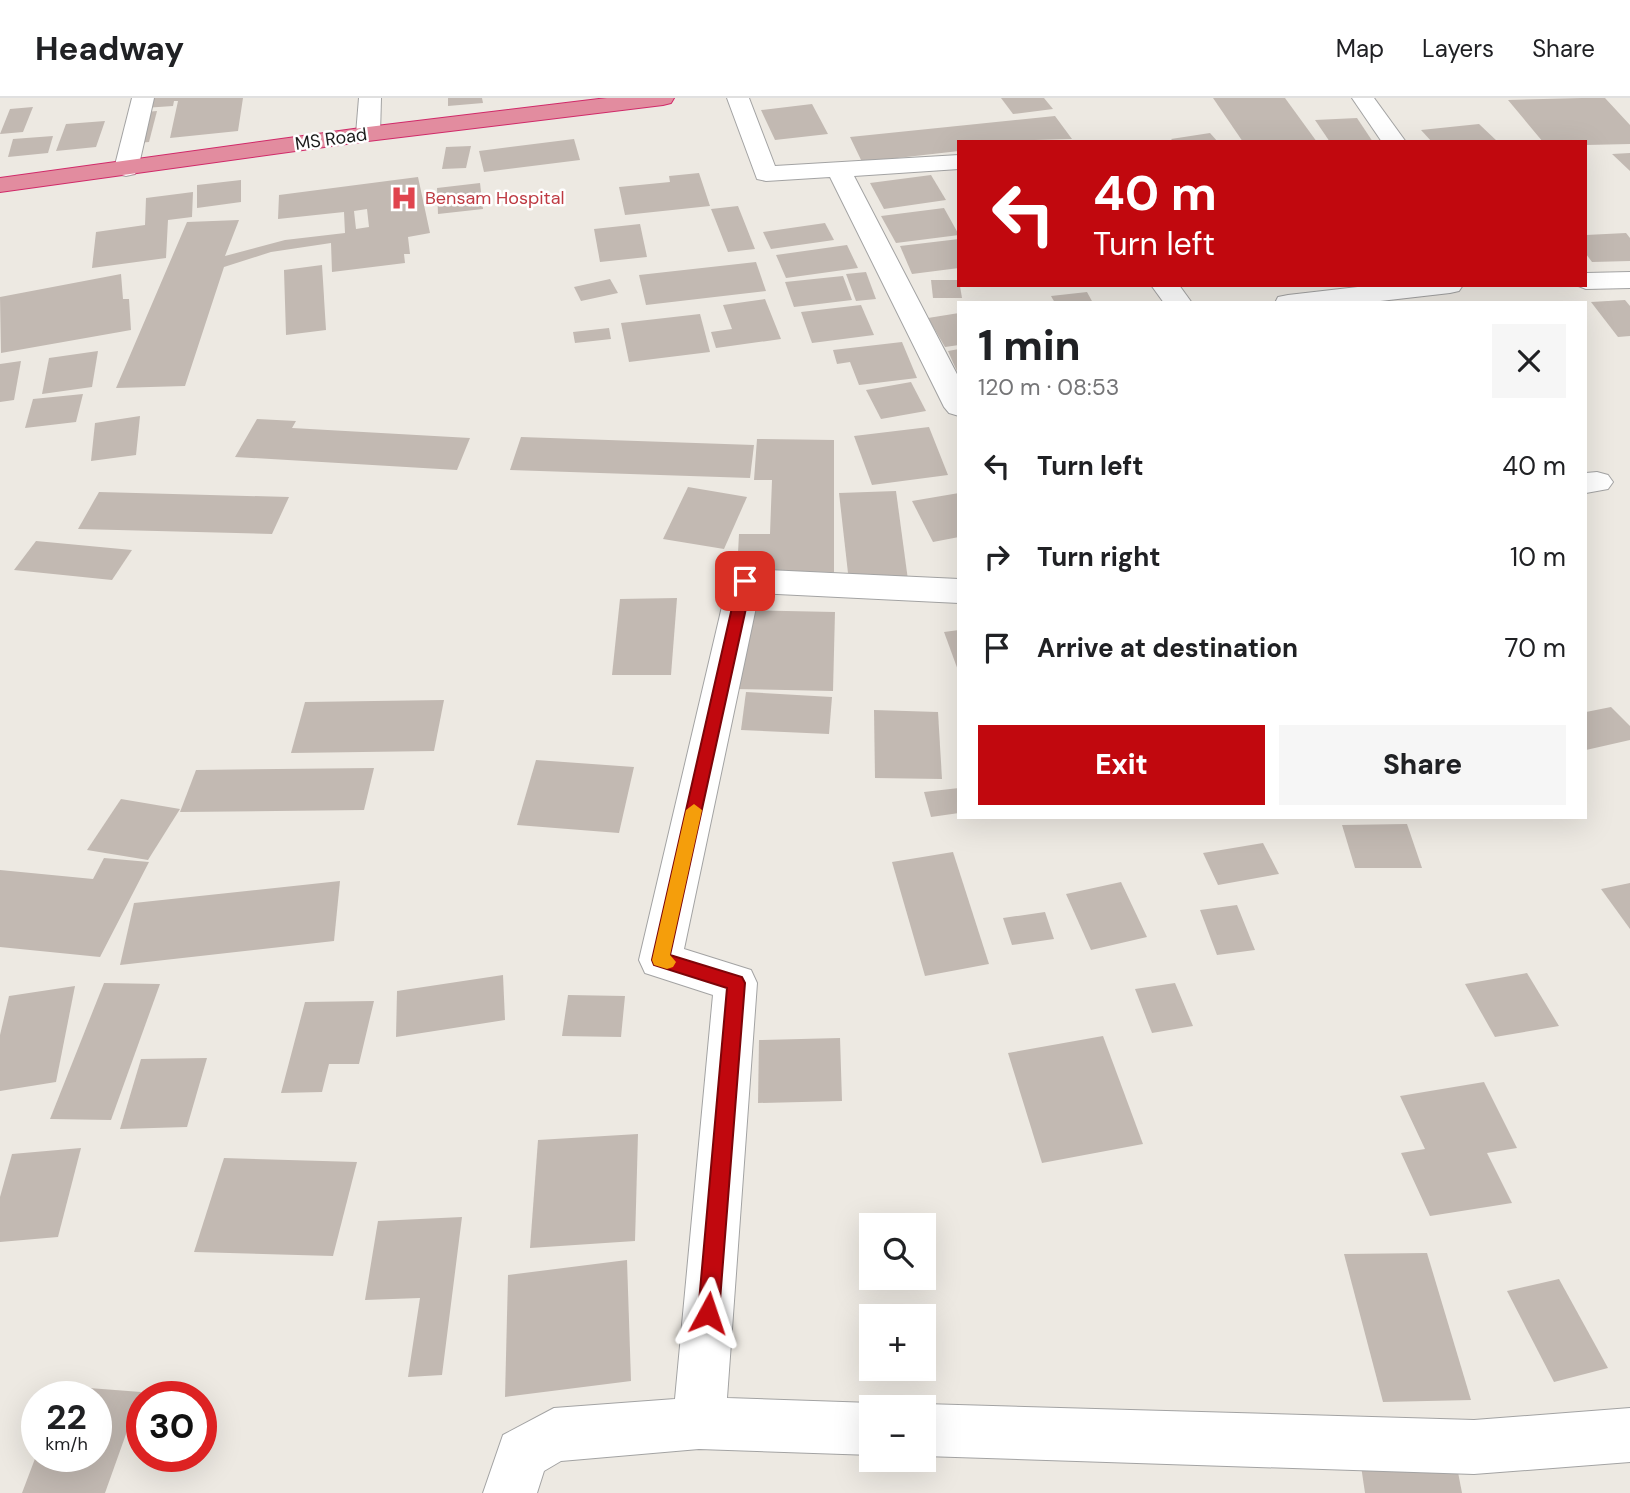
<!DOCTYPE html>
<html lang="en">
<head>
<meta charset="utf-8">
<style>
  body { margin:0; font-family:"DM Sans",sans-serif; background:#f6f6f6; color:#202124; height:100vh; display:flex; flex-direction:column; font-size:26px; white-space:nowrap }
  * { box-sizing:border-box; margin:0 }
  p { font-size:23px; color:#757577 }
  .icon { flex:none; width:38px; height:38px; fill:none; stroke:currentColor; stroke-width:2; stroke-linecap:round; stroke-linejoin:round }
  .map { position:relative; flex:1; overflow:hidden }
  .drawer { position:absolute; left:957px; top:203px; width:630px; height:518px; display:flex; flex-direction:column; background:#fff; border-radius:0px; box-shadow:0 7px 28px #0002 }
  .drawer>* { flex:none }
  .hud { position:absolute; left:957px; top:42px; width:630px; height:147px; border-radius:0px; box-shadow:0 7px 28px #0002; background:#c1080e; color:#fff; overflow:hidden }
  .buttons { position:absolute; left:859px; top:1115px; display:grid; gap:14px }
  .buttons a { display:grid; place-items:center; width:77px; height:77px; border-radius:0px; background:#fff; box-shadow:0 7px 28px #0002; font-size:35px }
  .speed { position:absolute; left:21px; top:1283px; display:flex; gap:14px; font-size:35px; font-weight:700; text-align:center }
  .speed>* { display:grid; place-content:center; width:91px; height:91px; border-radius:50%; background:#fff; box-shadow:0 7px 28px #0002; line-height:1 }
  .speed small { font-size:18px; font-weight:400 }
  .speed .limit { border:10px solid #d22; background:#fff; color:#111 }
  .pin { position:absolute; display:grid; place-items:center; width:60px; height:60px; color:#fff; margin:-30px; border-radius:14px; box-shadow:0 4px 10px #0006 }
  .me { position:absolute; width:77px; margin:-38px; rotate:5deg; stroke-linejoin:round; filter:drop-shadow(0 0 5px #0008) }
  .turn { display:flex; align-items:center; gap:24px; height:147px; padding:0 21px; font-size:32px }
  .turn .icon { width:91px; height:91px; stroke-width:2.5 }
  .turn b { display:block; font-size:49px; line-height:60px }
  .round { display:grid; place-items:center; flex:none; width:74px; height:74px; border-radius:0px; background:#f6f6f6 }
  .summary { display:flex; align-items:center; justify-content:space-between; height:119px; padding:0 21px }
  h1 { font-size:42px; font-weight:800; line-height:52px }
  .button { display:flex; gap:14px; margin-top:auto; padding:14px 21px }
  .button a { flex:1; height:80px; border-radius:0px; background:#c1080e; color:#fff; font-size:28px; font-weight:800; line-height:80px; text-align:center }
  .button a+a { background:#f6f6f6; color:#202124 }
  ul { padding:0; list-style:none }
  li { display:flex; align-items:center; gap:21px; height:91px; padding:0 21px }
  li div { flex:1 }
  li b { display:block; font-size:26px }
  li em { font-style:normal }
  header { display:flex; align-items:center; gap:42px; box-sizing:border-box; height:98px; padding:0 35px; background:#fff; border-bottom:2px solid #e0e0e0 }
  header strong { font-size:33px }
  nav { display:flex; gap:38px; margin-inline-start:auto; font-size:24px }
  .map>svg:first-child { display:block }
  .building { fill:#c2b9b2; fill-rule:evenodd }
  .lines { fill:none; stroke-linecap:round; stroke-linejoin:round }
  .street-casing { stroke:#a3a3a3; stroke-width:2 }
  .highway-casing { stroke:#d02a69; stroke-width:2 }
  .street { fill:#fff; fill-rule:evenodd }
  .highway { fill:#e28c9f; fill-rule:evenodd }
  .route { fill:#c1080e; stroke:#7d0509; stroke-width:2 }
  .slow { fill:#f59e0b }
  .labels { text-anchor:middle; stroke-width:5; stroke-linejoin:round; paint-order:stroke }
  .far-street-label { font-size:18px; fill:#1c1c1c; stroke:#fff }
  .far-health-label { font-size:18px; fill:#be3a42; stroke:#fff; text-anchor:start }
</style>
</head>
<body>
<header>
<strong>Headway</strong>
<nav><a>Map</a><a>Layers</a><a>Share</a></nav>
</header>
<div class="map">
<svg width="1630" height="1395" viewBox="0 0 1630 1395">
  <rect width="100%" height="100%" fill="#ede9e2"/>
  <g class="building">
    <polygon points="147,0 243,0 238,33 170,40 178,3 174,3 173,8 144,10"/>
    <polygon points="448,0 482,0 483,5 448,8"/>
    <polygon points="1001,0 1044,0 1053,11 1013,16"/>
    <polygon points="1213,0 1285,0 1317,44 1243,44"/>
    <polygon points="1582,0 1605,0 1630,27 1630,46 1586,47 1586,44 1543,44 1508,2"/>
    <polygon points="812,6 828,36 775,42 761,12"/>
    <polygon points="33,9 23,34 0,36 10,11"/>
    <polygon points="157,13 149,44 126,46 134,15"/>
    <polygon points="1055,18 1072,41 959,44 959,53 862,64 850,39"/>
    <polygon points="1357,20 1373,44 1330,44 1315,22"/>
    <polygon points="105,23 96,49 56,53 66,26"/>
    <polygon points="1479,26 1498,44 1432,44 1421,32"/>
    <polygon points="1210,35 1218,44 1174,44 1171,41"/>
    <polygon points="53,38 48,55 8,59 13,41"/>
    <polygon points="574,41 580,62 484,74 479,53"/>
    <polygon points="471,48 466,70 442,71 446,49"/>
    <polygon points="1630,55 1630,73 1612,56"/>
    <polygon points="699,75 710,108 625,117 619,89 670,84 669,78"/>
    <polygon points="931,77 946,102 884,111 870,85"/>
    <path d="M418 79 430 135 408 139 410 156H404L405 165 332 174 331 145 271 154 224 169 185 288 116 290 187 124 239 122 225 158 285 142 345 135 344 114 278 121 279 97ZM367 111 369 129 356 131 354 113Z"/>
    <polygon points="241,82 241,104 197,110 197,87"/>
    <polygon points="480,85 483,111 438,116 437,90"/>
    <polygon points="193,94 192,119 168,122 166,160 92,170 96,134 145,127 146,100"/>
    <polygon points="738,108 755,151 728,154 711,111"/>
    <polygon points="944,110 959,137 896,145 881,118"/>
    <polygon points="825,125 834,142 771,151 763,134"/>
    <polygon points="640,126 647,159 600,164 594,131"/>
    <polygon points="1626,135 1630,140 1630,163 1592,164 1586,156 1586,137"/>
    <polygon points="959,141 959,170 912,176 900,148"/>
    <polygon points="847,147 858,170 786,180 776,157"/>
    <polygon points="756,164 766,193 646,207 639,177"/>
    <polygon points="322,167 326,232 286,237 284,172"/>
    <polygon points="866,174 876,201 856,203 846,176"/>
    <polygon points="121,176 123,201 129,201 131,232 1,255 0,199"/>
    <polygon points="843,178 852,202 794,209 785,184"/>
    <polygon points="610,181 618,195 581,203 574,189"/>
    <polygon points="931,182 959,182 962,200 933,200"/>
    <polygon points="1087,194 1093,205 1055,205 1051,198"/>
    <polygon points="765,201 781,241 716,250 711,234 732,231 723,207"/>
    <polygon points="1625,202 1630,208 1630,238 1618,239 1591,204"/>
    <polygon points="861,207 874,237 812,245 801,214"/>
    <polygon points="959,215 959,247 945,249 928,220"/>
    <polygon points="700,216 710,254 629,264 621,225"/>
    <polygon points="609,230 611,241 575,245 573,234"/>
    <polygon points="902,244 917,280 859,287 850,264 837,266 833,252"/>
    <polygon points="959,251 959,278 948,253"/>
    <polygon points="98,253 92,289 42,296 49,260"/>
    <polygon points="21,263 14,302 0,304 0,266"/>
    <polygon points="911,284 926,313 881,321 866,292"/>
    <polygon points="83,296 76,324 25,330 33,301"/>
    <polygon points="140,318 136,357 91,363 95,325"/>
    <polygon points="257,321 296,323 292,330 470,340 457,372 235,359"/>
    <polygon points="929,329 948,377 872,387 854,338"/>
    <polygon points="521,339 754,347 750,380 510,372"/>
    <polygon points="757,341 834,342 834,474 737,473 739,436 770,436 772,382 754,382"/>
    <polygon points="688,389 747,399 724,451 663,441"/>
    <polygon points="896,393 908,482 849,484 839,395"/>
    <polygon points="99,394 289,399 272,436 78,431"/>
    <polygon points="959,395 959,439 933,444 912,403"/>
    <polygon points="36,443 132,452 112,482 14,472"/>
    <polygon points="677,500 671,577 612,577 620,501"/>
    <polygon points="741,512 835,514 833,593 733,591"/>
    <polygon points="959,532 959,575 944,534"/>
    <polygon points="746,594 832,599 829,636 741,632"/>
    <polygon points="444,602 434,653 291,655 305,604"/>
    <polygon points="1611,609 1630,628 1630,642 1586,652 1586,614"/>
    <polygon points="874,612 938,614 942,681 875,680"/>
    <polygon points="536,662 634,669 619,735 517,727"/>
    <polygon points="374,670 364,712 180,714 196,672"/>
    <polygon points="959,690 959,715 931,719 924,694"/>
    <polygon points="121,701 180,711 148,762 87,752"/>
    <polygon points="1407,726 1422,770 1355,770 1342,727"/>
    <polygon points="1263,745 1279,776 1218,787 1203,755"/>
    <polygon points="953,754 989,866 925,878 892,764"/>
    <polygon points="104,760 149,764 100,859 0,849 0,772 93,781"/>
    <polygon points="340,783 334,843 120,867 134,805"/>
    <polygon points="1121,784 1147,839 1091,852 1066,796"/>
    <polygon points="1630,785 1630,831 1601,791"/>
    <polygon points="1237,807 1255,852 1217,857 1200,812"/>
    <polygon points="1045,814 1054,841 1012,847 1003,820"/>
    <polygon points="1527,875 1559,928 1495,939 1465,886"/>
    <polygon points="503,877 505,922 396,939 397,893"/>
    <polygon points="104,885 160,886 111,1022 50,1021"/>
    <polygon points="1175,885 1193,928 1152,935 1135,891"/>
    <polygon points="75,888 56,984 0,993 0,937 9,898"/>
    <polygon points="568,897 625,898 621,939 562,938"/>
    <polygon points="374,903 359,966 329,966 322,994 281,995 305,904"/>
    <polygon points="1103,938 1143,1046 1042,1065 1008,955"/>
    <polygon points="840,940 842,1003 758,1005 759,942"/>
    <polygon points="207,960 187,1029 120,1031 141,961"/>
    <polygon points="1484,984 1517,1050 1487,1055 1512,1105 1430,1118 1401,1055 1425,1051 1400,998"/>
    <polygon points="638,1036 635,1143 530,1150 538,1042"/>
    <polygon points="81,1050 58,1139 0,1144 0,1099 12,1056"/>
    <polygon points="224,1060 357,1064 333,1158 194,1154"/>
    <polygon points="462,1119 442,1277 408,1279 420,1200 365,1202 378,1123"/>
    <polygon points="1427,1155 1471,1302 1383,1304 1344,1156"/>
    <polygon points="627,1162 631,1283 505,1299 508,1177"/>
    <polygon points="1559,1181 1608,1270 1554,1284 1507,1193"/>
    <polygon points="63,1288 141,1294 105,1395 22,1395 36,1358 96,1358 96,1298 60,1298"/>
    <polygon points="1360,1361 1457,1369 1462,1395 1365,1395"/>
  </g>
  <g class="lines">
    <defs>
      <g id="street">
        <polygon points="132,0 154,0 138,71 135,76 126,78 117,76 114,71"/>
        <polygon points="359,0 381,0 380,36 376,41 360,41 356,36"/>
        <polygon points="727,0 749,0 775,68 959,57 959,71 854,78 959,280 959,318 949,315 944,309 830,79 766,83 757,81"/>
        <polygon points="1352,0 1374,0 1406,44 1382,44"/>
        <polygon points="1630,174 1630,190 1586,191 1576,187 1586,187 1586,175"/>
        <polygon points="1151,187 1179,187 1192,205 1164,205"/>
        <polygon points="1375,187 1463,187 1459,193 1450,195 1363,205 1275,205 1278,199 1288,197"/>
        <polygon points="1597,374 1608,377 1613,384 1608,391 1586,395 1586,375"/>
        <polygon points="745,471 959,481 959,505 759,495 684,851 751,872 757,885 727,1300 872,1305 883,1309 872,1309 872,1357 699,1351 561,1363 544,1373 537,1395 483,1395 503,1337 554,1310 675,1301 713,897 645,875 639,862 728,483 733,475"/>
        <polygon points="924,1306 1474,1322 1630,1310 1630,1364 1474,1376 924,1358 924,1309 916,1309"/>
      </g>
      <polygon id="highway" points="607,0 674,0 671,5 663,7 368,43 0,94 0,80 368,29"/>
    </defs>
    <use href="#street" class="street-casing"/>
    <use href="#highway" class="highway-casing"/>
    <use href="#street" class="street"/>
    <use href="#highway" class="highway"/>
  </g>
  <polygon class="route" points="745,478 752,483 670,857 742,879 745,885 719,1215 716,1223 708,1226 701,1223 698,1215 727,890 654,867 652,862 738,483"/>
  <polygon class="slow" points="694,706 702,712 670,857 676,864 673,869 667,871 654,867 652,862 686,712"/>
  <defs>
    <symbol id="hospital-bare" viewBox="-9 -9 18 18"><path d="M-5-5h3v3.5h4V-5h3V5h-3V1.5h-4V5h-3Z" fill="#e0444e" stroke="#fff" stroke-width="2.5" paint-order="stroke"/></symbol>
  </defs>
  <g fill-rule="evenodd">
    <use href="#hospital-bare" x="385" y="81" width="38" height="38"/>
  </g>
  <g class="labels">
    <g class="far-street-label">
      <text transform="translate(331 41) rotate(-8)" y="6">MS Road</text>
    </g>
    <g class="far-health-label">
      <text x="425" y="106">Bensam Hospital</text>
    </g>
  </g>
</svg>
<div class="buttons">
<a><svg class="icon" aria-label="search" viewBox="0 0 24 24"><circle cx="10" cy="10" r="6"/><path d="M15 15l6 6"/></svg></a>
<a>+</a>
<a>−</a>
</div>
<div class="speed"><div>22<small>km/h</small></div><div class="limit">30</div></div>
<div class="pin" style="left:745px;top:483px;background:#d93025"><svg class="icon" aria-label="arrive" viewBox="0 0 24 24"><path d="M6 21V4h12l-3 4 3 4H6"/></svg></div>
<svg class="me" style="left:708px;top:1215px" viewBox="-20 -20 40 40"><path d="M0-17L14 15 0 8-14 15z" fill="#c1080e" stroke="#fff" stroke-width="4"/></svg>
<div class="hud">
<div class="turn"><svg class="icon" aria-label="left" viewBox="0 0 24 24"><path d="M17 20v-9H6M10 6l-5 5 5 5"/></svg><div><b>40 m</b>Turn left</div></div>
</div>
<section class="drawer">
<div class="summary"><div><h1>1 min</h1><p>120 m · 08:53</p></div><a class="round"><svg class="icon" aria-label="close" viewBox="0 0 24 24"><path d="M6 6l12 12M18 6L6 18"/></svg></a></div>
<ul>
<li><svg class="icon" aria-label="left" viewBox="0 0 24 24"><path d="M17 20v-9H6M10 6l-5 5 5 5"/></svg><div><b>Turn left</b></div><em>40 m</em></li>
<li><svg class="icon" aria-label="right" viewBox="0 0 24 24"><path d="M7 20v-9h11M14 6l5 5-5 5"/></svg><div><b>Turn right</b></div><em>10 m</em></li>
<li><svg class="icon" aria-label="arrive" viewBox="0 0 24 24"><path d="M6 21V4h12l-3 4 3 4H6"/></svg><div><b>Arrive at destination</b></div><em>70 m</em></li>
</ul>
<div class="button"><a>Exit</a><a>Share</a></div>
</section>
</div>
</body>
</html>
